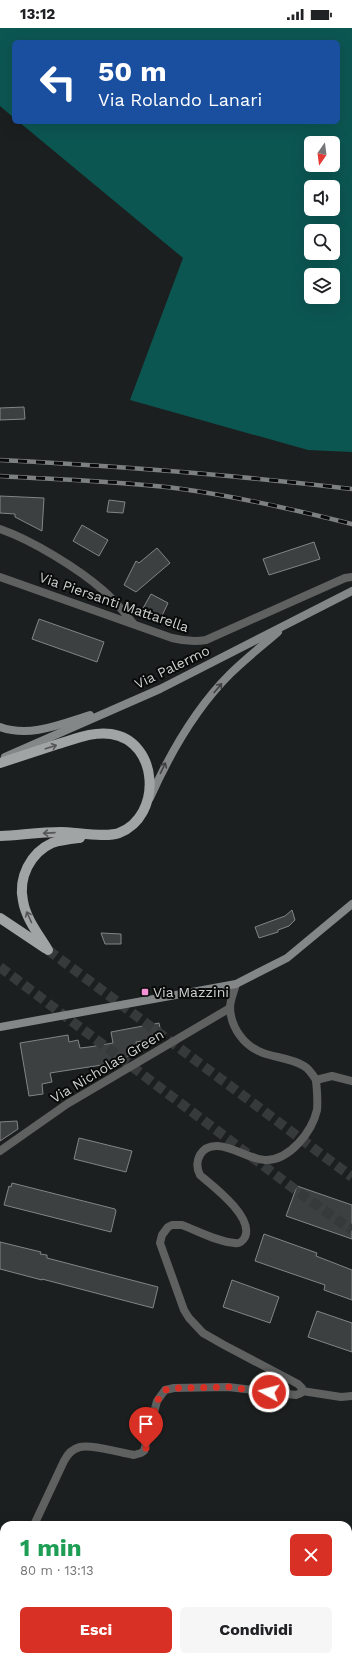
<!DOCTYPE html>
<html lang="it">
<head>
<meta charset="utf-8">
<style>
  body { margin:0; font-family:"Work Sans",sans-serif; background:#f6f6f6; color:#202124; height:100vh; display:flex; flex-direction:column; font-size:15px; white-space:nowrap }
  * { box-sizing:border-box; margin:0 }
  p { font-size:13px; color:#757577 }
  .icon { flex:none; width:22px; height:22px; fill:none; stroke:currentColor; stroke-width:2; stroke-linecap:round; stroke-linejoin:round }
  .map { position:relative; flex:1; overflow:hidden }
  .panel { position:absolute; left:0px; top:1493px; width:352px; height:140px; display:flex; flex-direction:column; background:#fff; border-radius:12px 12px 0 0; box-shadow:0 4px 16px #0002 }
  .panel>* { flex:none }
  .guide { position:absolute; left:12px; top:12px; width:328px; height:84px; border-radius:6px; box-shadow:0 4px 16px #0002; background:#1a4fa0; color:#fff; overflow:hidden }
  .needle { width:26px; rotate:194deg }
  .tools { position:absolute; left:304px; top:108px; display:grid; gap:8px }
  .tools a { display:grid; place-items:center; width:36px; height:36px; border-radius:6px; background:#fff; box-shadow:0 4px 16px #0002; font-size:20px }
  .pin { position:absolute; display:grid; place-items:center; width:34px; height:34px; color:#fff; margin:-41px -17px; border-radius:50% 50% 50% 0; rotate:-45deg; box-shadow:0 0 4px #0007 }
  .pin .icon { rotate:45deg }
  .me { position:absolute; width:44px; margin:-22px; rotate:277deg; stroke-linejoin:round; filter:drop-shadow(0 0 3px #0008) }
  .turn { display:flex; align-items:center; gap:14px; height:84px; padding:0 20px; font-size:18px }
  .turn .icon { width:52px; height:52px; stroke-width:2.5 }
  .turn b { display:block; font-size:28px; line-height:34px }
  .round { display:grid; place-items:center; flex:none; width:42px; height:42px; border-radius:6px; background:#f6f6f6 }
  .headline { display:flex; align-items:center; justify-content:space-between; height:68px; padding:0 20px }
  h1 { font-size:24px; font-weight:700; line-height:30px; color:#1e9e55 }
  .primary-button { display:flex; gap:8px; margin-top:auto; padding:8px 20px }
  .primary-button a { flex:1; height:46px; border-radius:6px; background:#d93025; color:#fff; font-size:16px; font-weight:700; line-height:46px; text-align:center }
  .primary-button a+a { background:#f6f6f6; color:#202124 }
  .status { display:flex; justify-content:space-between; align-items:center; height:28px; padding:0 20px; background:#fff; direction:ltr }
  .status svg { height:11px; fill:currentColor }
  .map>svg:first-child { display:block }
  .forest { fill:#0c5652; fill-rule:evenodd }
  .building { fill:#3d4040; stroke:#818585 }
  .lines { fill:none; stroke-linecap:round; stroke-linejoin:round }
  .primary-tunnel { stroke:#373a3a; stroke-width:10; stroke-dasharray:10 5; stroke-linecap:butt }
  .street { stroke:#5f6161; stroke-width:8 }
  .secondary { stroke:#848787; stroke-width:8 }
  .primary { stroke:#a1a4a4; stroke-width:10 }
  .rail-casing { stroke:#7d8080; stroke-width:4.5 }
  .rail { stroke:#080909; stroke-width:3; stroke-dasharray:9; stroke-linecap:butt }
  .oneway { stroke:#404242 }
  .oneway2 { stroke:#545656 }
  .route { stroke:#d93025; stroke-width:7; stroke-dasharray:0 12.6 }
  .poi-dot { fill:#f391d5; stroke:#080909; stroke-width:1.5 }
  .labels { text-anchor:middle; stroke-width:4; stroke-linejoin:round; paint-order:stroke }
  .street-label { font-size:14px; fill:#cfd1d1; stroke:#080909 }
  .poi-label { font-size:14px; fill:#cfd1d1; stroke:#080909; text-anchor:start }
</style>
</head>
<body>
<div class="status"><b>13:12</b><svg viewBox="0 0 49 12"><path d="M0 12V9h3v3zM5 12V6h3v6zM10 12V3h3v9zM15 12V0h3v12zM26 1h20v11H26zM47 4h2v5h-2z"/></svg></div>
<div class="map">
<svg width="352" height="1633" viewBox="0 0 352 1633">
  <rect width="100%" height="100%" fill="#1c1f1f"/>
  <path class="forest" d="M0 0H352V424L308 422 130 372 183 230 19 94H338V14H14V90L0 78ZM311 115H333V137H311ZM311 159H333V181H311ZM311 203H333V225H311ZM311 247H333V269H311Z"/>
  <g class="building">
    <polygon points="24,379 25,391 0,392 0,380"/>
    <polygon points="0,468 44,470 42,503 15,489 15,486 0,485"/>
    <polygon points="109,472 125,474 123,485 107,484"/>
    <polygon points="82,497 108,512 99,528 73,513"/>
    <polygon points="314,514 320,531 269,547 263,531"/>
    <polygon points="157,520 170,535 136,564 124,557 136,533 139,535"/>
    <polygon points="151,566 168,575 160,592 142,582"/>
    <polygon points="39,591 104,614 97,634 32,611"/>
    <polygon points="292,882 295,892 289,898 278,902 278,904 259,910 255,899 285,888"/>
    <polygon points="101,905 121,906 121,916 105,916"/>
    <polygon points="159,995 162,1010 136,1014 138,1026 115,1031 115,1035 50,1045 52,1054 42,1056 43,1066 29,1068 20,1015 68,1007 69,1014 78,1012 80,1020 89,1019 113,1015 111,1004"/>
    <polygon points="17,1093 18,1101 0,1113 0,1094"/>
    <polygon points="79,1110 132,1123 126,1144 74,1131"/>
    <polygon points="12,1155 115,1181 116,1183 111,1204 4,1177 9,1158 11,1159"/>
    <polygon points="297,1158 352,1177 352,1211 286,1188"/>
    <polygon points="264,1206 317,1225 316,1228 352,1242 352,1272 324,1262 325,1257 255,1233"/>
    <polygon points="0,1214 41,1224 40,1226 47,1227 47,1230 158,1259 153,1280 42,1251 42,1252 0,1241"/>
    <polygon points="232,1252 279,1269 270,1295 223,1279"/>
    <polygon points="317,1283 352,1295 352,1324 308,1309"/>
  </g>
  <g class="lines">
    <g class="primary-tunnel">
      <polyline points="48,922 352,1149"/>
      <polyline points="0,939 301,1166 352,1202"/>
    </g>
    <g class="street">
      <path d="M0 501C32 512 79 541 104 563 115 572 124 585 133 595"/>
      <path d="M0 549 172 610C184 613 194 614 206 612L345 550 352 549"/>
      <path d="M236 956C234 964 230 972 230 980 231 1000 244 1018 263 1025 277 1030 291 1030 304 1038 309 1041 313 1047 316 1052"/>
      <polyline points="316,1052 332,1048 352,1053"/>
      <polyline points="0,1123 67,1076 230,980"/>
      <polyline points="302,1363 341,1369 352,1368"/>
      <path d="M34 1497 64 1433C67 1427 72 1421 80 1419 91 1416 121 1425 134 1427L141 1425 144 1423 157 1373 165 1362 174 1360 228 1359 296 1367 301 1365 302 1360 298 1356 224 1317 203 1305 189 1290 184 1282 160 1215 162 1207 168 1199 172 1197H182C198 1203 218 1214 235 1215 239 1216 243 1213 245 1209 254 1189 213 1158 200 1147 193 1133 201 1117 218 1118 234 1119 249 1131 265 1132 289 1133 312 1104 317 1082 318 1072 317 1062 316 1052"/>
    </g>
    <g class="secondary">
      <path d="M0 699C30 710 61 696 90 687"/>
      <polyline points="5,729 160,661 352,563"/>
      <path d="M150 770C170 725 195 681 230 646 245 631 262 618 278 604"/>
      <polyline points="0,999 236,956 287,930 352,876"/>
    </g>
    <g class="primary">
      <path d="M0 735C18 729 37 723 55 717 73 712 92 703 111 706 159 713 163 788 119 805 106 810 75 804 61 804 41 804 20 807 0 808"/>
      <polyline points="0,890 45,920"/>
      <path d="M48 922C39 907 26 891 23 873 18 850 30 825 52 815 61 812 71 811 80 810"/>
    </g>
    <defs>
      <g id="rail">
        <path d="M0 432C118 438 235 447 352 461"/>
        <path d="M0 448C61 452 122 453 182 461 240 469 296 482 352 496"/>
      </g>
    </defs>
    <use href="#rail" class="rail-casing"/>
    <use href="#rail" class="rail"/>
  </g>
  <defs><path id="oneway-shaft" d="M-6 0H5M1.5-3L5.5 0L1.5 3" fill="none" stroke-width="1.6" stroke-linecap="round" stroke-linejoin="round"/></defs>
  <g class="oneway">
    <use href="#oneway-shaft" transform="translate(218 660) rotate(-50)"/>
    <use href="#oneway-shaft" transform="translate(163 740) rotate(-64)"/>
  </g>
  <g class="oneway2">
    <use href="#oneway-shaft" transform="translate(51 719) rotate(-18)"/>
    <use href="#oneway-shaft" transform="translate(49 805) rotate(176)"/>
    <use href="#oneway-shaft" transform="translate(29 889) rotate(-114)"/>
  </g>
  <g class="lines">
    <polyline class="route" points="146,1420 157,1373 165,1362 174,1360 228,1359 269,1364"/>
  </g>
  <rect class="poi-dot" x="141" y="960" width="8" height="8" rx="2"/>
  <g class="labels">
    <g class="street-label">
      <text transform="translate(114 574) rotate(19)" y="5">Via Piersanti Mattarella</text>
      <text transform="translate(172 639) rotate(-26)" y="5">Via Palermo</text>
      <text transform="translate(107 1038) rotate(-31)" y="5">Via Nicholas Green</text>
    </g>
    <g class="poi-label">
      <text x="153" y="969">Via Mazzini</text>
    </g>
  </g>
</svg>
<div class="tools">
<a><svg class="needle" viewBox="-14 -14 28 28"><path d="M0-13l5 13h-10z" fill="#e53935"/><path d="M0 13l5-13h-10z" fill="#757577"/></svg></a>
<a><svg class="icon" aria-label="sound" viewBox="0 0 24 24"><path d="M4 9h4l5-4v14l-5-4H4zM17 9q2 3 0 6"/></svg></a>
<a><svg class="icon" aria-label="search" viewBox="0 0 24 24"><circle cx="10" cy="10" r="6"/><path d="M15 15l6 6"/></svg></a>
<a><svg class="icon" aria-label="layers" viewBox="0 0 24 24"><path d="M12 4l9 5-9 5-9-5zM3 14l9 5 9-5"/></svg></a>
</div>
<div class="pin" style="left:146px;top:1420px;background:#d93025"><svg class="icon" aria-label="arrive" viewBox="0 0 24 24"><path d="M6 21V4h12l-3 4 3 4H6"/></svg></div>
<svg class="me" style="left:269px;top:1364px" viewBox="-20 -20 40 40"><circle r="17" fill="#d93025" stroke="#fff" stroke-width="3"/><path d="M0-11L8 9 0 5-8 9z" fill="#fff"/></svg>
<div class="guide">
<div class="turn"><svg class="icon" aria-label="left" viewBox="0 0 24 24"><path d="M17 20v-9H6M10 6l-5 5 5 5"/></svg><div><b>50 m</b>Via Rolando Lanari</div></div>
</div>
<section class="panel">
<div class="headline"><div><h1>1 min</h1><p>80 m · 13:13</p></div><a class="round" style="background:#d93025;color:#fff"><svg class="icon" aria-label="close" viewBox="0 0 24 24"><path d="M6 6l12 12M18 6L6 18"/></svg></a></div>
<div class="primary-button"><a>Esci</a><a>Condividi</a></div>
</section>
</div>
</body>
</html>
